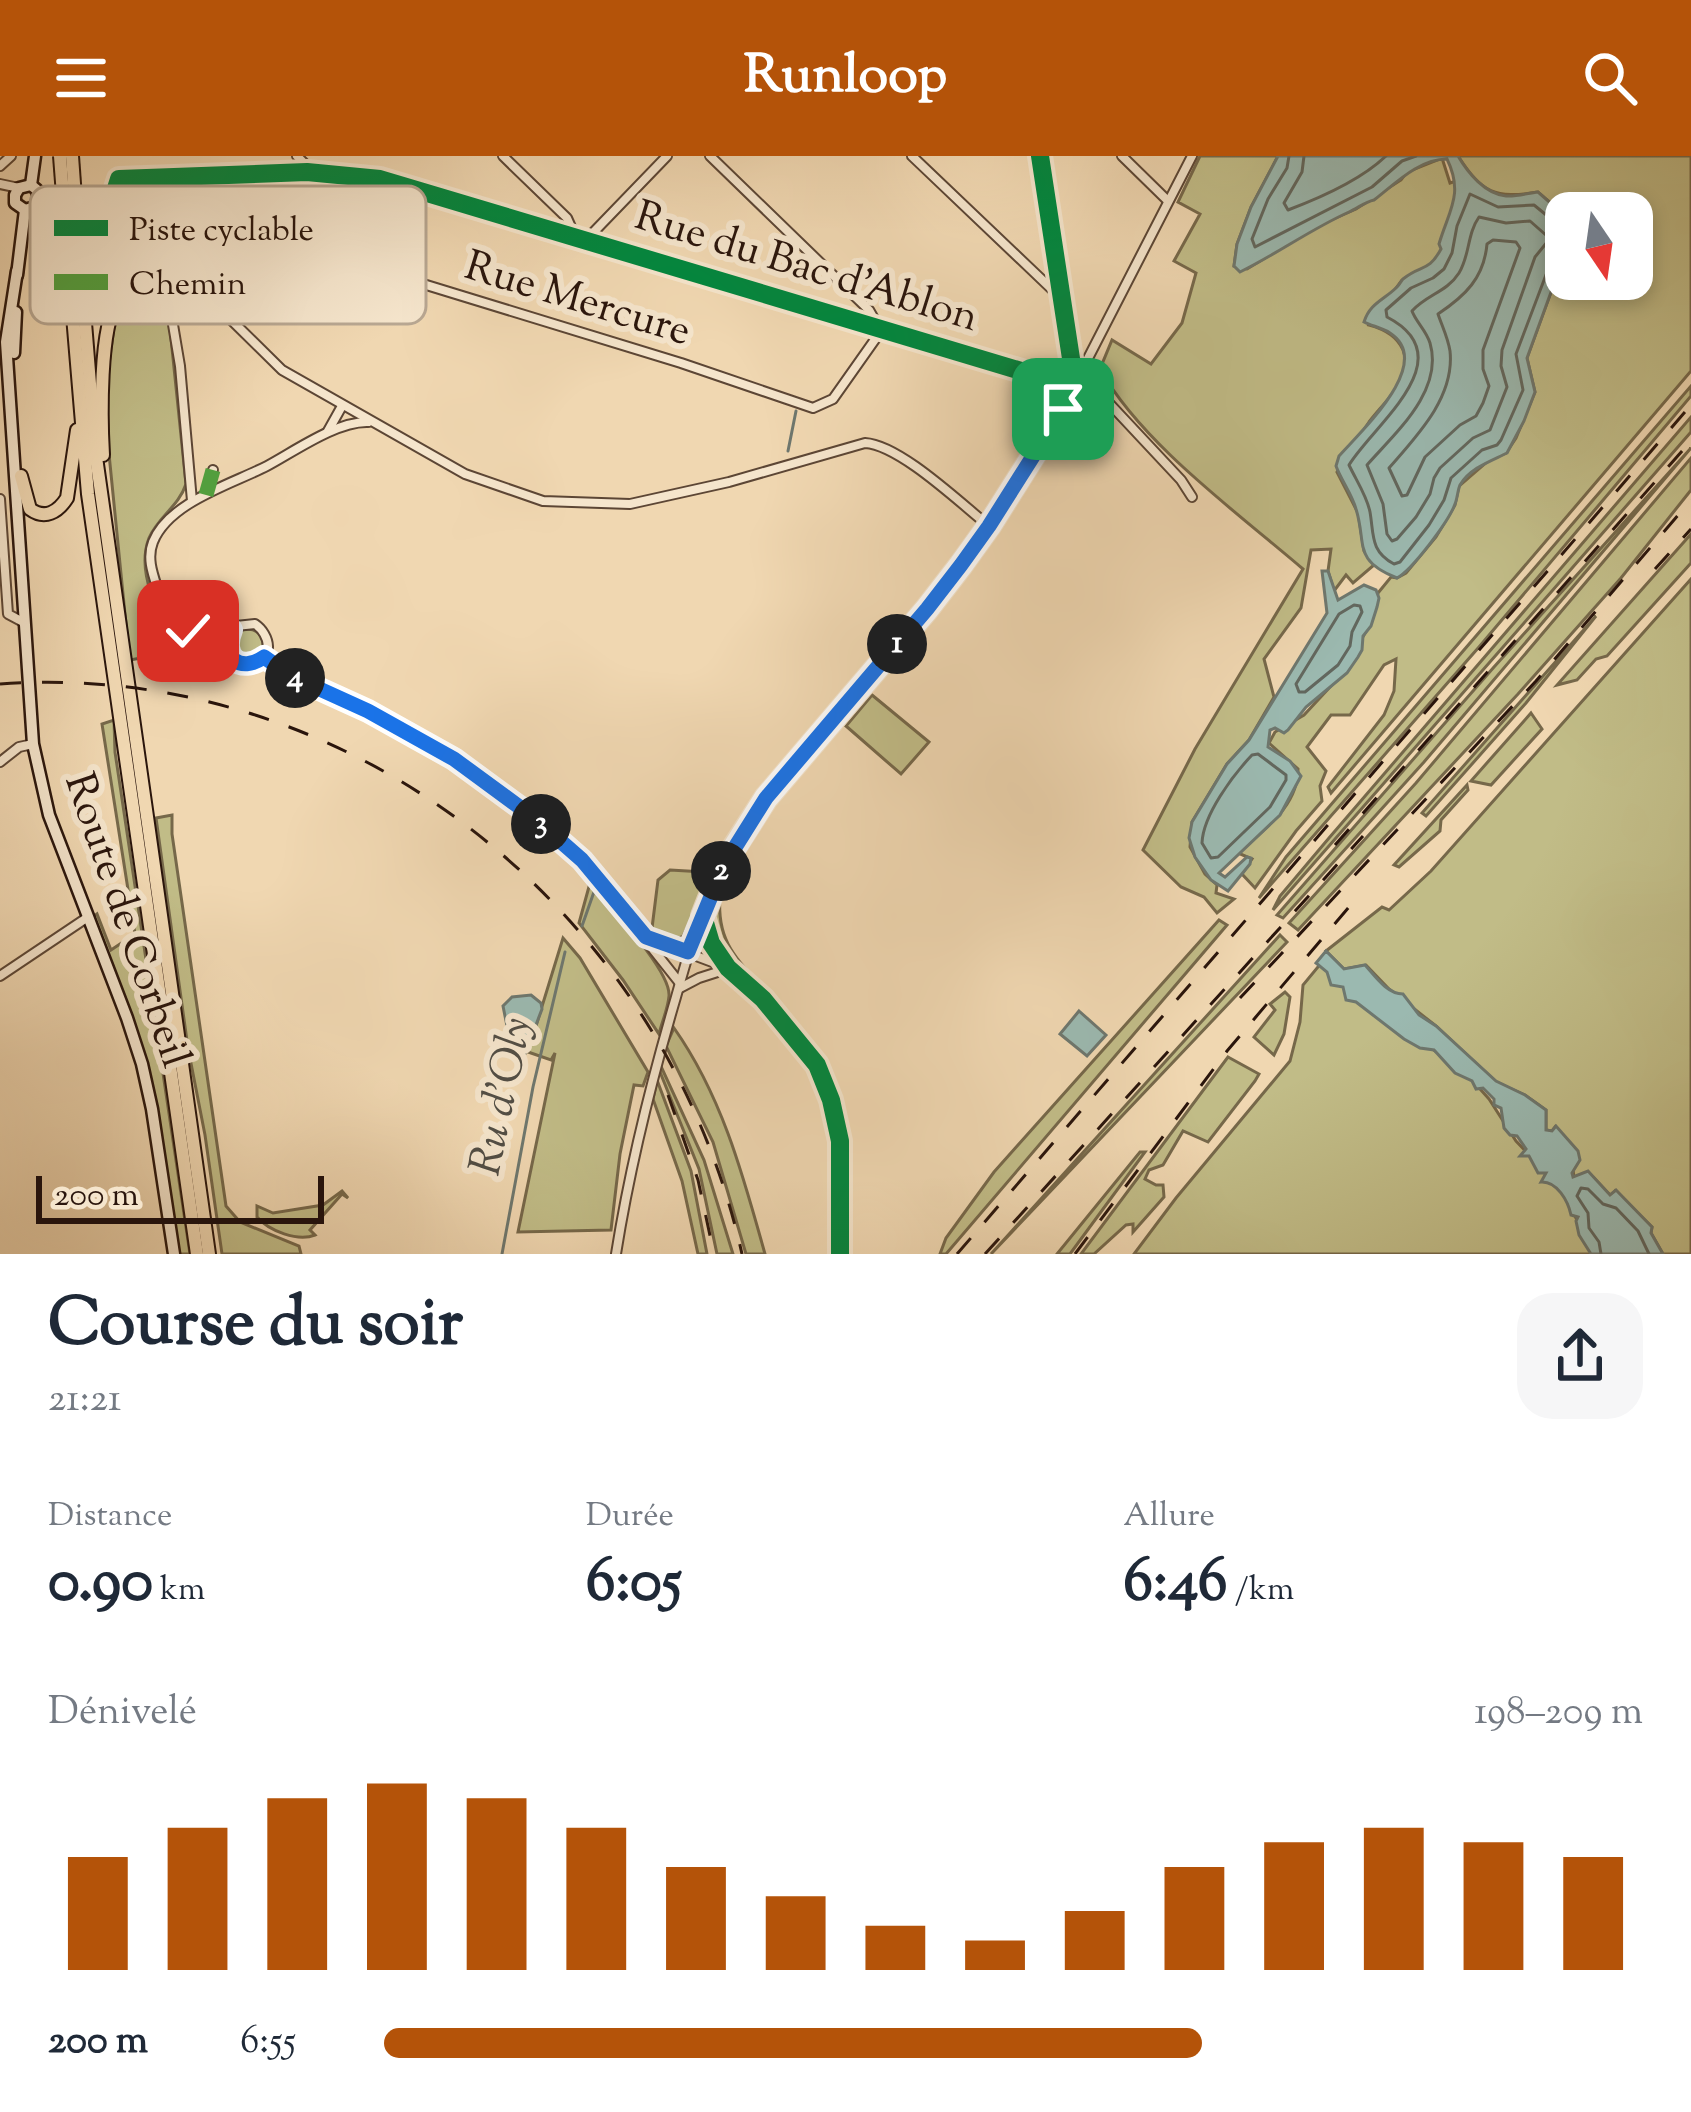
<!DOCTYPE html>
<html lang="fr">
<head>
<meta charset="utf-8">
<style>
  :root { --surface:#fff; --page:#f6f6f7; --text:#1f2937; --muted:#747a83; --accent:#b45309 }
  body { margin:0; font-family:"Sorts Mill Goudy",serif; background:var(--page); color:var(--text); height:100vh; display:flex; flex-direction:column; font-size:45px; white-space:nowrap }
  * { box-sizing:border-box; margin:0 }
  p { font-size:39px; color:var(--muted) }
  .icon { flex:none; width:66px; height:66px; fill:none; stroke:currentColor; stroke-width:2; stroke-linecap:round; stroke-linejoin:round }
  .map { position:relative; height:1098px; overflow:hidden }
  .side { display:flex; flex-direction:column; background:var(--surface); flex:1 }
  .side>* { flex:none }
  .needle { width:78px; rotate:167deg }
  .tools { position:absolute; left:1545px; top:36px; display:grid; gap:24px }
  .tools a { display:grid; place-items:center; width:108px; height:108px; border-radius:24px; background:var(--surface); box-shadow:0 6px 18px #0003; font-size:60px }
  .scale { position:absolute; left:36px; bottom:30px; width:288px; box-sizing:border-box; padding-left:12px; border:6px solid #2a150c; border-top:0; font-size:33px; line-height:42px; white-space:nowrap; color:#2a150c; -webkit-text-stroke:9px #f5e5cc; paint-order:stroke }
  .pin { position:absolute; display:grid; place-items:center; width:102px; height:102px; color:#fff; margin:-51px; border-radius:24px; box-shadow:0 6px 18px #0006 }
  .km { position:absolute; width:60px; height:60px; margin:-30px; border-radius:50%; background:#222; color:#fff; font-size:33px; line-height:60px; text-align:center }
  .round { display:grid; place-items:center; flex:none; width:126px; height:126px; border-radius:36px; background:var(--page) }
  .overview { display:flex; align-items:center; justify-content:space-between; height:204px; padding:0 48px }
  h1 { font-size:66px; font-weight:800; line-height:90px }
  .stats { display:grid; grid-template-columns:repeat(3,1fr); gap:18px; height:204px; padding:12px 48px }
  .stats div { display:grid; align-content:center }
  .stats b { font-size:60px; font-weight:800 }
  .stats small { font-size:33px; font-weight:400 }
  .stats p { font-size:33px }
  .chart { height:336px; padding:24px 48px }
  .chart p { display:flex; justify-content:space-between }
  .chart svg { width:100%; height:216px; margin-top:12px; stroke:var(--accent); stroke-width:6 }
  ul { padding:0 48px; list-style:none; font-size:39px }
  li { display:grid; grid-template-columns:192px 144px 1fr; align-items:center; height:90px }
  li i { height:30px; border-radius:15px; background:var(--accent) }
  header { display:flex; justify-content:space-between; align-items:center; height:156px; padding:0 48px; background:var(--accent); color:#fff; font-size:54px; font-weight:800 }
  .map>svg:first-child { display:block }
</style>
</head>
<body>
<header><svg class="icon" aria-label="menu" viewBox="0 0 24 24"><path d="M4 6h16M4 12h16M4 18h16"/></svg>Runloop<svg class="icon" aria-label="search" viewBox="0 0 24 24"><circle cx="10" cy="10" r="6"/><path d="M15 15l6 6"/></svg></header>
<div class="map">
<svg width="1691" height="1098" viewBox="0 0 1691 1098">
  <rect width="100%" height="100%" fill="#f0d7b1"/>
  <filter id="stains"><feTurbulence type="fractalNoise" baseFrequency=".00167" numOctaves="4"/><feColorMatrix values="0 0 0 0 .2 0 0 0 0 .09 0 0 0 0 .02 0 0 0 .5 -.17"/></filter>
  <radialGradient id="worn" r=".72"><stop offset=".6" stop-color="#630" stop-opacity="0"/><stop offset="1" stop-color="#630" stop-opacity=".3"/></radialGradient>
  <g fill="#c1bc87" stroke="#76684a" stroke-width="3">
    <path d="M 1200,0 L 1278,0 L 1251,51 L 1237,88 L 1234,110 L 1247,113 L 1317,70 L 1356,53 L 1401,24 L 1407,16 L 1442,2 L 1450,27 L 1459,24 L 1440,102 L 1427,114 L 1402,124 L 1369,169 C 1403,178 1417,204 1394,235 C 1387,246 1377,255 1369,266 C 1358,282 1348,299 1337,316 L 1358,357 L 1364,395 L 1374,409 L 1353,427 L 1346,419 L 1334,435 L 1328,415 L 1331,393 L 1311,394 L 1301,452 L 1264,503 L 1274,541 L 1249,584 L 1227,608 L 1192,666 L 1190,691 L 1205,718 L 1217,729 L 1216,737 L 1234,743 L 1217,757 L 1204,741 L 1181,731 L 1143,694 L 1195,593 L 1303,413 C 1238,357 1142,288 1100,213 L 1112,184 L 1151,208 L 1182,167 L 1196,117 L 1174,105 L 1200,58 L 1178,46 Z"/>
    <path d="M 1458,0 L 1691,0 L 1691,215 L 1331,637 L 1328,631 L 1384,559 L 1394,535 L 1396,503 L 1384,509 L 1350,559 L 1331,559 L 1307,591 L 1326,615 L 1320,630 L 1322,645 L 1296,675 L 1255,732 L 1242,718 L 1252,703 L 1238,697 C 1264,673 1298,651 1298,613 L 1269,587 L 1275,576 L 1304,559 L 1341,519 L 1372,465 L 1378,437 L 1391,421 L 1397,422 L 1406,417 L 1436,381 L 1455,349 L 1459,330 L 1489,304 L 1506,297 L 1516,282 L 1535,236 L 1527,202 L 1566,95 L 1566,123 L 1632,123 L 1632,57 L 1566,57 L 1566,67 L 1562,57 L 1538,36 C 1495,43 1482,37 1458,0 Z"/>
    <path d="M 140,137 L 161,152 L 169,163 L 186,328 C 179,350 158,361 149,382 C 137,413 155,464 182,483 C 194,492 211,497 225,502 L 227,506 L 174,496 L 130,504 L 129,498 L 107,278 L 108,215 L 116,157 L 127,143 Z"/>
    <path d="M 1691,230 L 1691,240 L 1479,491 L 1259,742 L 1286,701 Z"/>
    <path d="M 1691,261 L 1691,276 L 1273,754 L 1280,740 L 1329,682 Z"/>
    <path d="M 1691,292 L 1424,606 L 1283,762 L 1277,759 L 1494,511 Z"/>
    <path d="M 1691,302 L 1691,334 L 1621,422 L 1518,538 L 1298,774 L 1289,767 L 1416,627 Z"/>
    <path d="M 1691,378 L 1691,407 L 1607,500 L 1596,503 L 1577,524 L 1557,529 Z"/>
    <path d="M 1691,423 L 1691,1098 L 1663,1098 L 1651,1077 L 1652,1071 L 1615,1035 L 1611,1040 L 1594,1022 L 1574,1022 L 1573,1013 L 1555,971 L 1552,975 L 1546,974 L 1546,954 L 1525,939 L 1496,926 L 1436,870 L 1389,833 L 1366,809 L 1344,813 L 1326,795 L 1382,751 L 1389,754 L 1431,715 Z"/>
    <path d="M 1596,460 L 1526,547 L 1426,660 L 1422,657 Z"/>
    <circle cx="248" cy="488" r="15"/>
    <path d="M 872,539 L 929,586 L 901,618 L 846,570 Z"/>
    <path d="M 1531,557 L 1542,573 L 1491,629 L 1471,625 Z"/>
    <path d="M 114,564 L 115,596 L 190,1098 L 179,1098 L 150,920 L 93,761 L 97,758 L 111,794 L 135,778 L 102,568 Z"/>
    <path d="M 1467,629 L 1468,634 L 1441,664 L 1440,675 L 1399,711 L 1394,709 Z"/>
    <path d="M 172,659 L 172,678 L 226,1050 L 240,1066 L 299,1090 L 301,1098 L 222,1098 L 205,979 L 188,892 L 156,662 Z"/>
    <path d="M 670,714 L 704,716 L 712,721 L 683,780 L 677,783 L 658,781 L 652,772 L 658,724 Z"/>
    <path d="M 590,727 C 608,749 671,814 669,840 C 668,852 662,866 659,878 L 623,824 L 579,767 Z"/>
    <path d="M 714,740 L 720,741 C 717,781 732,798 758,827 L 754,829 C 729,803 700,780 714,740 Z"/>
    <path d="M 1219,764 L 1227,769 L 946,1098 L 940,1098 L 946,1082 L 994,1016 Z"/>
    <path d="M 1280,779 L 1287,786 L 991,1098 Z"/>
    <path d="M 563,782 L 580,802 L 648,916 L 643,930 L 634,929 L 620,998 L 611,1074 L 518,1076 L 555,897 L 551,904 L 528,896 Z"/>
    <path d="M 1322,806 L 1425,888 L 1463,914 L 1489,943 L 1516,985 L 1559,1030 L 1595,1098 L 1134,1098 L 1176,1042 L 1290,905 L 1300,866 L 1303,829 Z"/>
    <path d="M 1285,836 L 1290,841 L 1284,878 L 1274,899 L 1254,881 L 1275,854 L 1270,848 Z"/>
    <path d="M 674,872 C 722,940 743,1019 765,1098 L 746,1098 L 713,986 L 666,890 Z"/>
    <path d="M 1228,901 L 1259,918 L 1255,925 L 1208,986 L 1183,975 L 1163,1009 L 1149,1014 L 1145,1023 L 1156,1029 L 1163,1029 L 1164,1041 L 1133,1076 L 1133,1068 L 1126,1069 L 1094,1098 L 1081,1098 Z"/>
    <path d="M 660,908 L 704,1004 L 733,1098 L 717,1098 L 699,1013 L 660,916 Z"/>
    <path d="M 657,924 L 691,1015 L 707,1098 L 698,1098 L 682,1025 L 653,943 Z"/>
    <path d="M 1140,996 L 1145,996 L 1070,1098 L 1057,1098 Z"/>
    <path d="M 342,1035 L 348,1042 L 342,1038 L 310,1074 L 315,1079 C 298,1086 269,1075 257,1061 L 257,1050 L 273,1057 L 323,1049 Z"/>
  </g>
  <g fill="#9bb9b0" stroke="#6e776e" stroke-width="3">
    <path d="M 1278,0 L 1458,0 C 1468,17 1485,38 1506,40 C 1516,41 1528,37 1538,36 L 1562,57 L 1566,64 L 1566,95 L 1527,202 L 1535,236 L 1524,265 L 1507,297 C 1491,305 1470,312 1460,329 C 1458,333 1457,344 1455,348 C 1449,365 1412,414 1397,422 C 1352,404 1367,388 1356,353 C 1352,338 1341,324 1336,310 L 1339,300 C 1360,276 1436,207 1390,177 C 1383,172 1372,170 1364,166 C 1370,147 1384,144 1397,131 C 1400,128 1401,125 1403,123 C 1421,108 1428,117 1441,93 L 1439,88 C 1449,54 1464,38 1447,3 C 1419,3 1396,27 1374,44 C 1365,46 1358,52 1349,56 C 1311,73 1277,98 1240,116 L 1234,110 L 1237,88 L 1251,51 Z"/>
    <path d="M 1322,415 L 1328,415 L 1338,444 L 1364,429 L 1376,434 L 1379,442 L 1377,451 L 1371,470 L 1363,480 L 1362,494 L 1358,501 L 1347,517 L 1306,551 L 1288,574 L 1284,577 L 1275,572 L 1270,574 L 1268,591 L 1290,605 L 1301,620 L 1280,659 L 1219,717 L 1225,721 L 1247,701 L 1251,702 L 1250,708 L 1228,735 L 1211,724 L 1195,701 L 1189,682 L 1192,666 L 1227,608 L 1249,584 L 1327,457 Z"/>
    <path d="M 1326,795 L 1344,813 L 1365,809 C 1375,820 1387,838 1403,838 L 1419,859 L 1436,870 L 1496,925 L 1525,939 L 1546,954 L 1546,974 L 1552,975 L 1556,970 L 1578,995 L 1580,1004 L 1572,1017 L 1573,1021 L 1588,1015 L 1610,1039 L 1616,1034 L 1652,1071 L 1651,1077 L 1663,1098 L 1591,1098 L 1579,1079 L 1576,1065 L 1578,1061 L 1571,1059 C 1568,1045 1557,1025 1541,1026 L 1546,1017 L 1538,1017 L 1529,1000 L 1520,1000 L 1526,993 L 1517,980 L 1510,979 L 1504,972 L 1501,952 L 1494,949 L 1494,943 L 1483,932 L 1476,933 L 1472,925 L 1455,917 L 1434,894 L 1420,892 L 1404,883 L 1356,846 L 1346,844 L 1343,831 L 1331,829 L 1327,816 L 1316,807 Z"/>
    <path d="M 531,839 L 541,847 L 542,853 L 525,898 L 513,900 L 503,850 L 512,841 Z"/>
    <path d="M 1079,855 L 1106,879 L 1087,900 L 1060,878 Z"/>
  </g>
  <g fill="none" stroke-linecap="round" stroke-linejoin="round">
    <g stroke="#62675e" stroke-width="3">
      <path d="M 1289,0 L 1287,12 L 1268,43 L 1252,83 L 1255,91 L 1372,31 L 1402,5 L 1416,0"/>
      <path d="M 1304,0 L 1302,16 L 1284,47 L 1288,54 C 1320,42 1361,24 1386,0"/>
      <path d="M 1479,61 L 1506,67 L 1530,65 L 1547,80 L 1548,85 L 1535,101 L 1502,194 L 1501,210 L 1507,231 L 1490,274 L 1473,282 L 1440,312 L 1434,322 L 1430,338 L 1416,361 L 1397,383 L 1392,385 L 1387,378 L 1383,348 L 1367,309 C 1395,277 1444,235 1430,187 C 1426,174 1416,166 1412,155 C 1426,139 1447,136 1459,117 C 1470,99 1467,78 1479,61 Z"/>
      <path d="M 1566,70 L 1556,67 L 1534,49 L 1498,51 L 1470,38 L 1457,70 L 1452,97 L 1444,113 L 1433,122 L 1411,132 L 1386,154 L 1387,161 C 1466,202 1373,269 1349,309 C 1356,324 1367,340 1370,356 C 1374,379 1370,395 1394,408 L 1400,406 L 1429,369 L 1444,344 L 1451,322 L 1482,294 L 1497,289 L 1501,284 L 1523,234 L 1516,198 L 1552,103 L 1566,99"/>
      <path d="M 1493,84 L 1516,86 L 1520,92 L 1483,194 L 1483,213 L 1489,230 L 1483,247 L 1476,260 L 1460,269 L 1425,301 L 1407,339 L 1402,340 L 1389,312 C 1417,280 1455,241 1450,195 C 1448,182 1442,170 1438,158 C 1465,140 1484,122 1487,88 Z"/>
      <path d="M 1354,449 L 1360,450 L 1362,456 L 1352,476 L 1350,490 L 1338,509 L 1305,536 L 1299,536 L 1296,528 L 1339,458 Z"/>
      <path d="M 1258,598 L 1286,619 L 1286,624 L 1270,651 L 1218,701 L 1211,702 L 1202,687 C 1203,659 1233,619 1252,599 Z"/>
      <path d="M 1601,1098 L 1599,1086 L 1589,1072 L 1588,1057 L 1577,1040 L 1581,1032 L 1588,1033 L 1603,1048 L 1616,1052 L 1638,1075 L 1649,1098"/>
    </g>
    <g stroke="#6e776e" stroke-width="3">
      <path d="M 788,295 L 796,255"/>
      <path d="M 582,770 L 595,733"/>
      <path d="M 502,1098 L 533,931 L 565,796"/>
    </g>
    <path stroke="#c8b090" stroke-width="8" stroke-dasharray="8 4" stroke-linecap="butt" d="M 39,40 L 91,36"/>
    <defs>
      <g id="street">
        <path d="M 297,0 L 306,9 L 307,16"/>
        <path d="M 503,0 L 567,62 L 575,80"/>
        <path d="M 912,0 L 1060,141"/>
        <path d="M 1040,0 L 1072,209 L 1076,215"/>
        <path d="M 1122,0 L 1168,45"/>
        <path d="M 0,10 L 11,0"/>
        <path d="M 307,16 C 296,38 282,70 299,90 L 681,207 L 813,252 L 833,243 L 881,175 L 869,154 L 710,0"/>
        <path d="M 0,28 L 19,32"/>
        <path d="M 91,36 C 133,47 145,72 171,104"/>
        <path d="M 113,42 L 119,23 L 307,16 L 380,23 L 1068,229"/>
        <path d="M 134,59 L 154,112 C 141,138 163,155 186,136 L 189,124 L 181,110 L 166,105 L 154,112"/>
        <path d="M 585,85 L 667,0"/>
        <path d="M 189,129 L 218,151 L 282,214 L 465,318 L 543,345 L 630,348 L 729,326 L 865,287 C 900,289 960,347 989,370"/>
        <path d="M 169,145 L 180,210 L 192,345"/>
        <path d="M 1082,214 L 1192,0"/>
        <path d="M 1093,230 L 1181,324 L 1192,341"/>
        <path d="M 1073,237 L 1085,239 L 1093,230 L 1090,219 L 1083,214"/>
        <path d="M 328,275 L 342,250"/>
        <path d="M 207,337 L 213,314"/>
        <path d="M 0,343 L 8,458 L 23,466"/>
        <path d="M 183,473 L 210,480 L 231,474"/>
        <path d="M 230,499 L 227,486 L 236,470 L 255,468 C 270,478 276,504 251,508 C 240,510 235,502 227,498 C 202,485 193,489 172,465 C 164,455 161,443 157,431 C 152,416 147,401 153,386 C 169,346 232,328 267,310 C 295,295 337,265 368,266"/>
        <path d="M 264,501 L 291,520 L 368,555 L 454,603 L 533,661 L 582,704 L 679,826"/>
        <path d="M 0,606 L 19,591 L 33,588"/>
        <path d="M 703,762 C 718,812 737,814 768,849 C 785,867 803,886 815,907 C 850,963 840,1036 840,1098"/>
        <path d="M 648,782 L 728,812"/>
        <path d="M 0,820 L 88,761"/>
        <path d="M 680,832 L 699,822 L 727,813"/>
        <path d="M 616,1098 C 630,1010 651,926 676,841 C 688,798 704,742 726,704 C 780,613 858,537 925,455 C 981,387 1024,310 1073,237"/>
      </g>
      <g id="secondary">
        <path d="M 31,29 L 35,0"/>
        <path d="M 25,54 L 15,47 L 15,39 L 19,32 L 31,29"/>
        <path d="M 25,54 L 35,51 L 39,44 L 37,34 L 31,29"/>
        <path d="M 17,115 L 6,186 L 33,588 L 49,659 L 127,862 L 142,908 L 152,953 L 174,1098"/>
        <path d="M 17,119 L 25,54"/>
        <path d="M 14,197 L 16,156"/>
      </g>
      <g id="primary">
        <path d="M 65,65 L 88,338 L 197,1098"/>
        <path d="M 77,69 L 96,301 L 209,1098"/>
        <path d="M 103,299 C 101,265 99,170 118,144 C 123,136 125,136 133,132 L 152,135"/>
        <path d="M 21,320 L 30,353 C 45,364 58,356 67,342 L 77,274"/>
      </g>
    </defs>
    <use href="#street" stroke="#5c4635" stroke-width="12"/>
    <use href="#secondary" stroke="#2a150c" stroke-width="15"/>
    <use href="#primary" stroke="#2a150c" stroke-width="16"/>
    <use href="#street" stroke="#f5e5cc" stroke-width="8"/>
    <use href="#secondary" stroke="#f5e5cc" stroke-width="10"/>
    <use href="#primary" stroke="#f0d7b1" stroke-width="12"/>
    <g stroke="#2a150c" stroke-width="3" stroke-dasharray="21 21" stroke-linecap="butt">
      <path d="M 1655,413 L 1691,373"/>
      <path d="M 0,528 C 353,503 666,758 742,1098"/>
      <path d="M 1335,689 L 1691,285"/>
      <path d="M 1240,842 L 1536,525 L 1691,344"/>
      <path d="M 668,939 L 698,1024 L 714,1098"/>
      <path d="M 957,1098 L 1691,249"/>
      <path d="M 985,1098 L 1363,680"/>
      <path d="M 1075,1098 L 1227,895 L 1349,751"/>
    </g>
    <defs>
      <g id="primary-bridge">
        <path d="M 60,0 L 65,65"/>
        <path d="M 72,0 L 77,69"/>
      </g>
    </defs>
    <use href="#primary-bridge" stroke="#2a150c" stroke-width="16" stroke-linecap="butt"/>
    <use href="#primary-bridge" stroke="#f0d7b1" stroke-width="12"/>
    <path stroke="#51a03e" stroke-width="15" stroke-dasharray="30 15" stroke-linecap="butt" d="M 206,339 L 213,314"/>
    <defs>
      <g id="cycleway">
        <path d="M 1040,0 L 1072,209 L 1076,215"/>
        <path d="M 113,42 L 119,23 L 307,16 L 380,23 L 1068,229"/>
        <path d="M 840,1098 L 840,985 L 831,944 L 817,909 L 763,843 L 728,812 L 711,787 L 703,760 L 723,709 L 766,642 L 927,453 L 961,409 L 989,370 L 1073,237"/>
      </g>
    </defs>
    <use href="#cycleway" stroke="#f5e5cc" stroke-width="26"/>
    <use href="#cycleway" stroke="#00873e" stroke-width="18"/>
  </g>
  <g fill="none" stroke-linecap="round" stroke-linejoin="round">
    <defs>
      <path id="route" d="M 188,475 L 210,480 L 231,474 C 220,501 240,518 264,501 L 291,520 L 368,555 L 454,603 L 533,661 L 582,704 L 646,781 L 688,796 L 724,709 L 766,642 L 927,453 L 961,409 L 989,370 L 1063,253"/>
    </defs>
    <use href="#route" stroke="#fff" stroke-width="24"/>
    <use href="#route" stroke="#1a73e8" stroke-width="15"/>
  </g>
  <g text-anchor="middle" dominant-baseline="central" stroke-width="12" stroke-linejoin="round" paint-order="stroke">
    <g font-size="42" fill="#2a150c" stroke="#f5e5cc">
      <text transform="translate(806 113) rotate(17)">Rue du Bac d'Ablon</text>
      <text transform="translate(577 145) rotate(17)">Rue Mercure</text>
      <text transform="translate(125 765) rotate(71)">Route de Corbeil</text>
    </g>
    <g font-size="45" font-style="italic" fill="#524e45" stroke="#f5e5cc">
      <text transform="translate(504 941) rotate(-78)">Ru d'Oly</text>
    </g>
  </g>
  <rect x="30" y="30" width="396" height="138" rx="18" fill="#f5e5cc" stroke="#b8a792" stroke-width="3"/>
  <rect x="54" y="64" width="54" height="16" fill="#00873e"/>
  <rect x="54" y="118" width="54" height="16" fill="#51a03e"/>
  <g font-size="33" fill="#2a150c">
    <text x="129" y="84">Piste cyclable</text>
    <text x="129" y="138">Chemin</text>
  </g>
  <rect width="100%" height="100%" filter="url(#stains)"/>
  <rect width="100%" height="100%" fill="url(#worn)"/>
</svg>
<div class="tools">
<a><svg class="needle" viewBox="-14 -14 28 28"><path d="M0-13l5 13h-10z" fill="#e53935"/><path d="M0 13l5-13h-10z" fill="#747a83"/></svg></a>
</div>
<div class="scale">200 m</div>
<div class="pin" style="left:1063px;top:253px;background:#1e9e55"><svg class="icon" aria-label="arrive" viewBox="0 0 24 24"><path d="M6 21V4h12l-3 4 3 4H6"/></svg></div>
<div class="pin" style="left:188px;top:475px;background:#d93025"><svg class="icon" aria-label="check" viewBox="0 0 24 24"><path d="M5 12l5 5 9-10"/></svg></div>
<b class="km" style="left:897px;top:488px">1</b>
<b class="km" style="left:721px;top:715px">2</b>
<b class="km" style="left:541px;top:668px">3</b>
<b class="km" style="left:295px;top:522px">4</b>
</div>
<section class="side">
<div class="overview"><div><h1>Course du soir</h1><p>21:21</p></div><a class="round"><svg class="icon" aria-label="share" viewBox="0 0 24 24"><path d="M12 15V3M7 8l5-5 5 5M5 13v7h14v-7"/></svg></a></div>
<div class="stats">
<div><p>Distance</p><b>0.90<small> km</small></b></div>
<div><p>Durée</p><b>6:05</b></div>
<div><p>Allure</p><b>6:46<small> /km</small></b></div>
</div>
<div class="chart"><p><span>Dénivelé</span>198–209 m</p>
<svg viewBox="0 0 160 44" preserveAspectRatio="none"><path d="M5 44V21M15 44V15M25 44V9M35 44V6M45 44V9M55 44V15M65 44V23M75 44V29M85 44V35M95 44V38M105 44V32M115 44V23M125 44V18M135 44V15M145 44V18M155 44V21"/></svg>
</div>
<ul>
<li><b>200 m</b>6:55<i style="width:65%"></i></li>
</ul>
</section>
</body>
</html>
